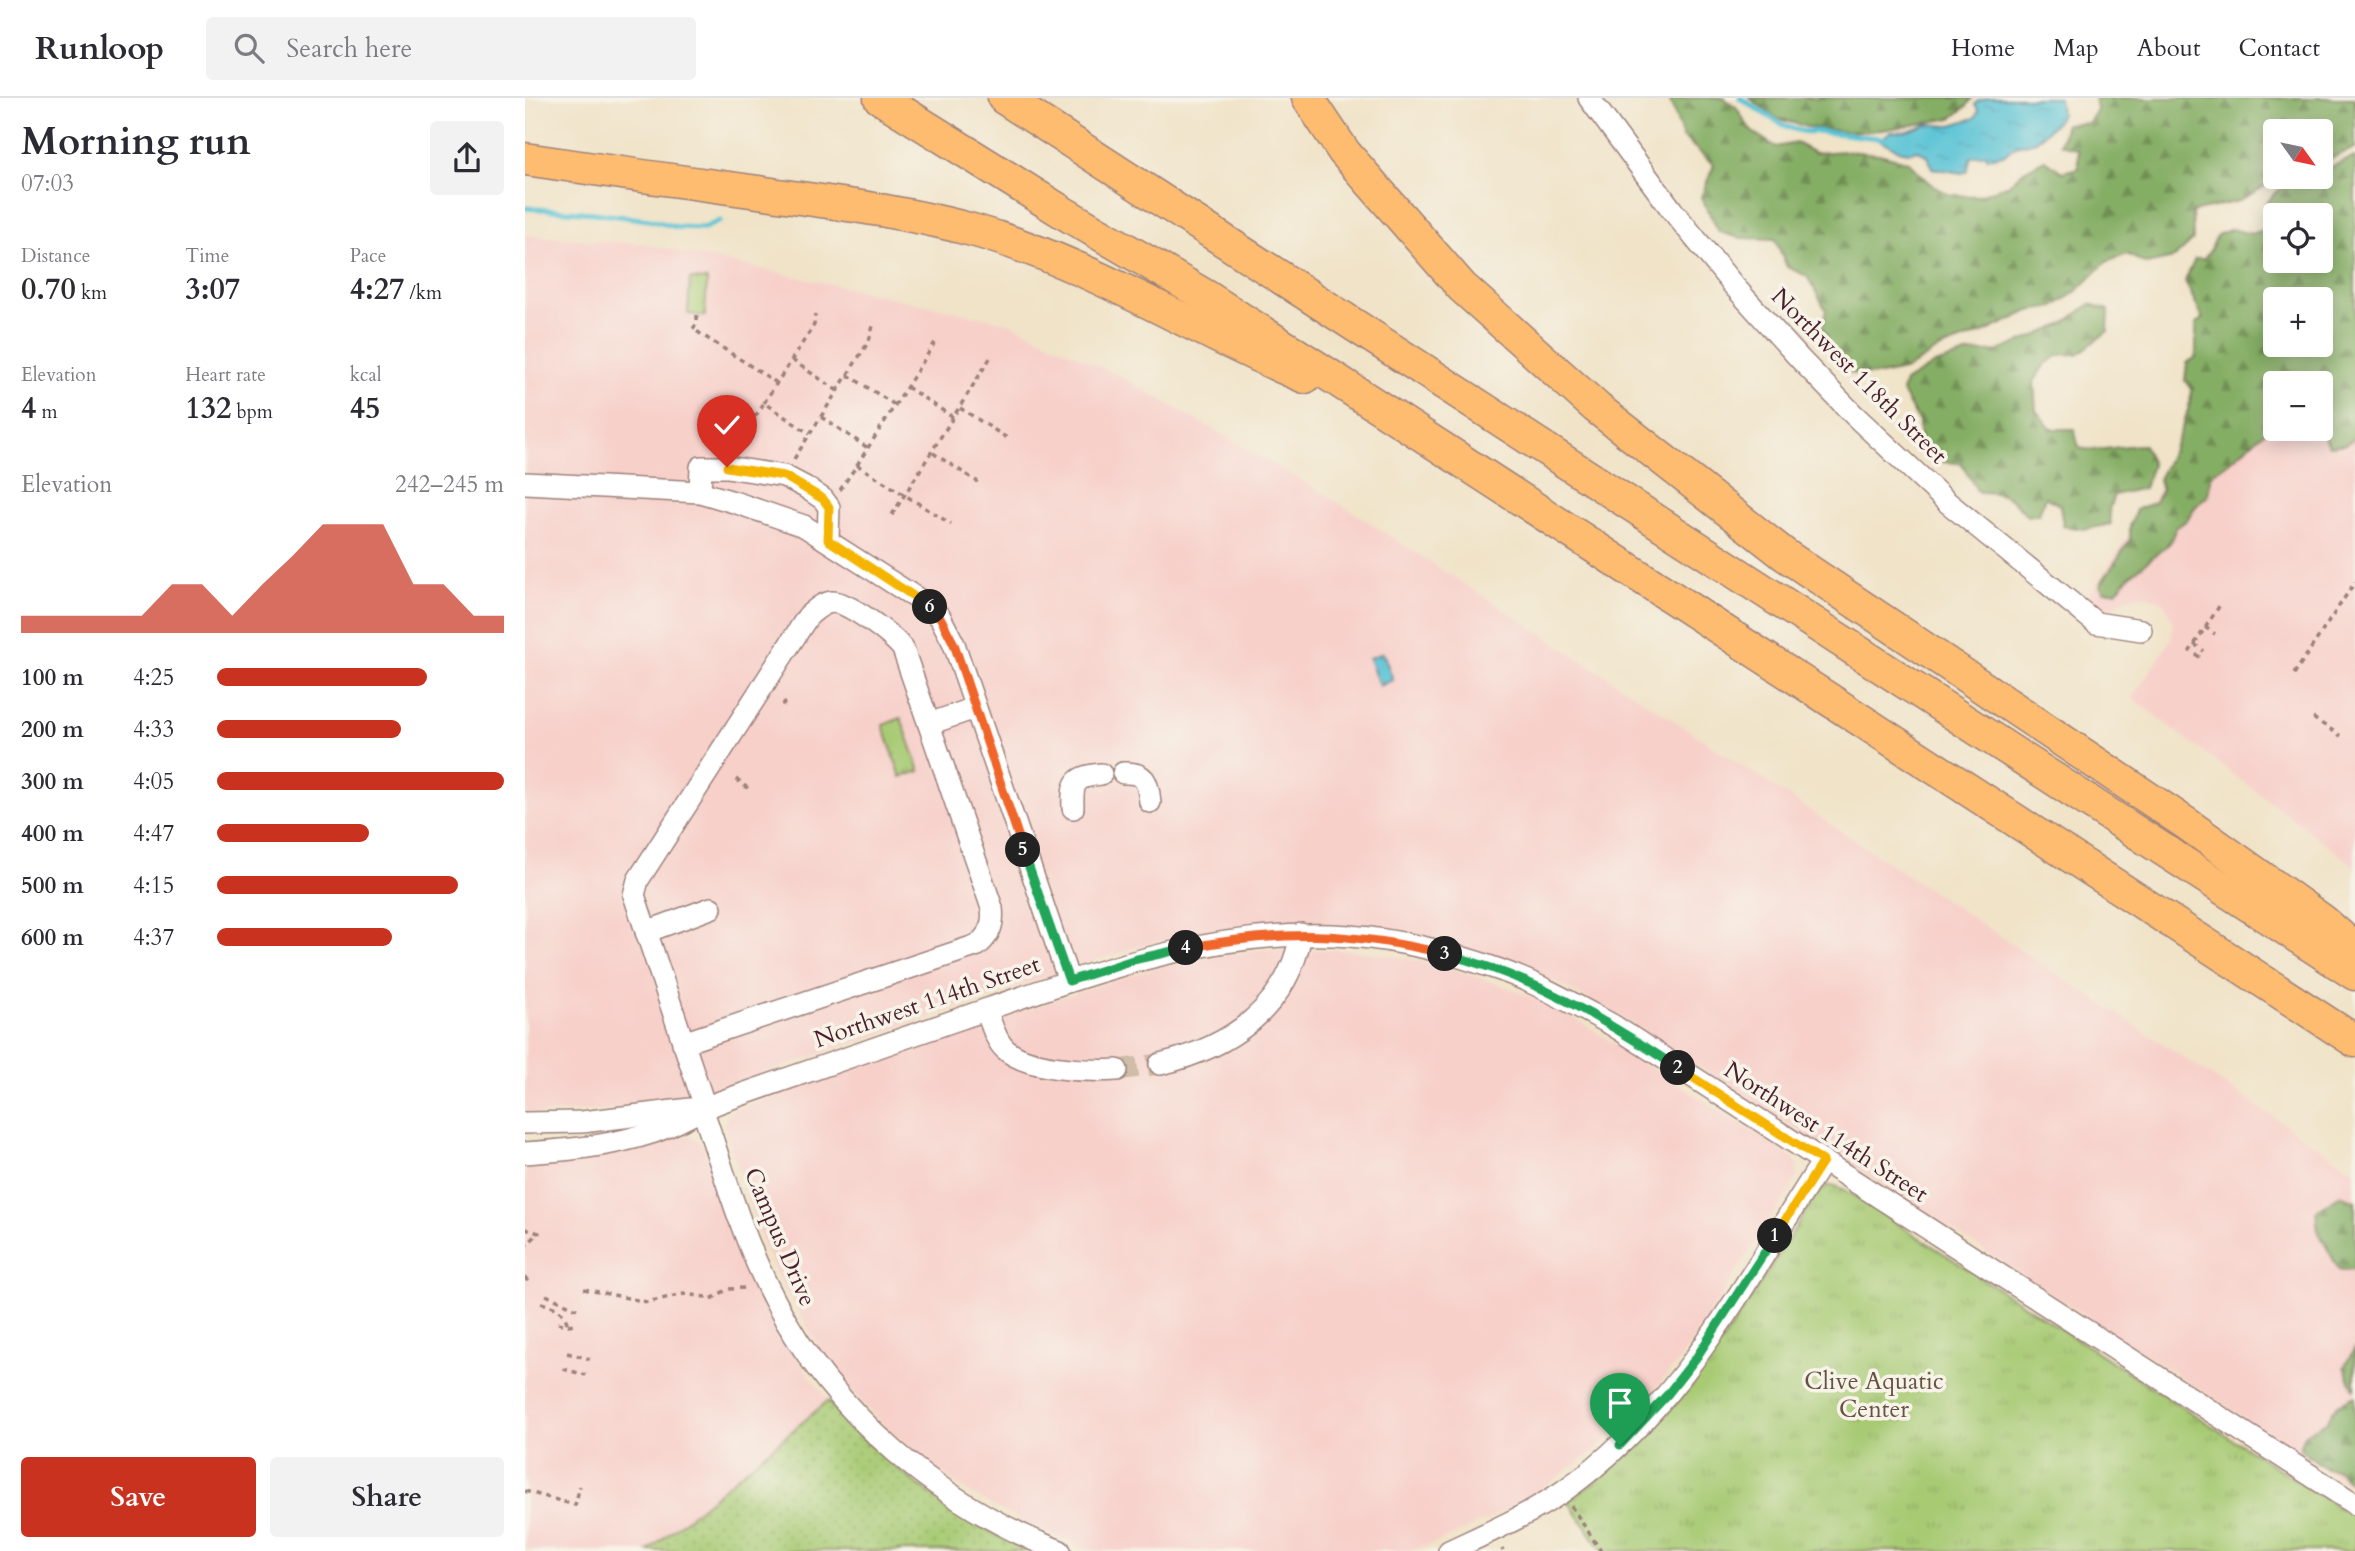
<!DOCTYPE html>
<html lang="en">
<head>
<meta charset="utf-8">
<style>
  :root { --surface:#fff; --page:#f2f2f3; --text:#2b2b33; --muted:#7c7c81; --line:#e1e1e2; --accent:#c8321e }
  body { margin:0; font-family:Cardo,serif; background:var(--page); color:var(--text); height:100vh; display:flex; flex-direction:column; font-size:26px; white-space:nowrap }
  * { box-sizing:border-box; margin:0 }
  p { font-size:23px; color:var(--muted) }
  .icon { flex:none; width:38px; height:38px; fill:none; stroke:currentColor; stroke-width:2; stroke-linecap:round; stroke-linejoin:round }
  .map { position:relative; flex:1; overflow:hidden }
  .panel { display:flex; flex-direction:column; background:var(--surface); width:525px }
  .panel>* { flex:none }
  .needle { width:46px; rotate:123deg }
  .buttons { position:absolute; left:1738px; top:21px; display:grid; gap:14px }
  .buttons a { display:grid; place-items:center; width:70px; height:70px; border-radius:7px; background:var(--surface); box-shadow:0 4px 18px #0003; font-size:35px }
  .pin { position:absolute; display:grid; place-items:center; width:60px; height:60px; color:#fff; margin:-72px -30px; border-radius:50% 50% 50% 0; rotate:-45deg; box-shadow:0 0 7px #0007 }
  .pin .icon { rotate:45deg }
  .km { position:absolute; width:35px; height:35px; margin:-18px; border-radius:50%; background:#222; color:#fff; font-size:19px; line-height:35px; text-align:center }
  .round { display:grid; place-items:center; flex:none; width:74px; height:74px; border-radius:7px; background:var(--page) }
  .head { display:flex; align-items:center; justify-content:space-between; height:119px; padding:0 21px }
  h1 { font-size:38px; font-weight:600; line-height:52px }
  .figures { display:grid; grid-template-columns:repeat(3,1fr); gap:10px; height:119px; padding:7px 21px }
  .figures div { display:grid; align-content:center }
  .figures b { font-size:30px; font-weight:600 }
  .figures small { font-size:19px; font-weight:400 }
  .figures p { font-size:19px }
  .chart { height:196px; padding:14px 21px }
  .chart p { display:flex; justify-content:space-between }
  .chart svg { width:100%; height:126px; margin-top:7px; fill:var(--accent); opacity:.7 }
  .primary-button { display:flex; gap:14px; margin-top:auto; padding:14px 21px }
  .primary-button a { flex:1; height:80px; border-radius:7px; background:var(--accent); color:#fff; font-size:28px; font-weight:600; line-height:80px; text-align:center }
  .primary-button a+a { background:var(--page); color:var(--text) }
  ul { padding:0 21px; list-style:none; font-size:23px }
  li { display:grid; grid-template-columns:112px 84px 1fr; align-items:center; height:52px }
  li i { height:18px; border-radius:9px; background:var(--accent) }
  header { display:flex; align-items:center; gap:42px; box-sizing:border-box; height:98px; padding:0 35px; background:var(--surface); border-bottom:2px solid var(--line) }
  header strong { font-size:33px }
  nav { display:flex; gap:38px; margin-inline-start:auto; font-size:24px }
  .search { width:490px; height:63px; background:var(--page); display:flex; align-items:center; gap:18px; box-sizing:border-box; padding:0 24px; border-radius:7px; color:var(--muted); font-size:26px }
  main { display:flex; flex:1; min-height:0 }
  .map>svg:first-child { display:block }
</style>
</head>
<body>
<header>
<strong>Runloop</strong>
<div class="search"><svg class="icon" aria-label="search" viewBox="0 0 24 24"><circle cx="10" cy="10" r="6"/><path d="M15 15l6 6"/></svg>Search here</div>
<nav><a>Home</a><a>Map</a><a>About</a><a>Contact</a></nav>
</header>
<main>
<section class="panel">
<div class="head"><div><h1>Morning run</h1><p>07:03</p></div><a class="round"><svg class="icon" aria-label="share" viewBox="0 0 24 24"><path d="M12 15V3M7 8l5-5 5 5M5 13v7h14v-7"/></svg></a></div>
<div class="figures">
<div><p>Distance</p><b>0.70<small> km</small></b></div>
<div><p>Time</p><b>3:07</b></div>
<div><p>Pace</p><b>4:27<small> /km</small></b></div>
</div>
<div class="figures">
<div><p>Elevation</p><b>4<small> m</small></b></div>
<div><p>Heart rate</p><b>132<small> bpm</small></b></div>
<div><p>kcal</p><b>45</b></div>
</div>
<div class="chart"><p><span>Elevation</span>242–245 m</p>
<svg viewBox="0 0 160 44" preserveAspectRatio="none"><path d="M0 44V38L10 38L20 38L30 38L40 38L50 27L60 27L70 38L80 27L90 17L100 6L110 6L120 6L130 27L140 27L150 38L160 38V44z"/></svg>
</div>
<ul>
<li><b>100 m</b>4:25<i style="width:73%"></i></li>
<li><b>200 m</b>4:33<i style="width:64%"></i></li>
<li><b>300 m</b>4:05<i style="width:100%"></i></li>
<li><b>400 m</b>4:47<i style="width:53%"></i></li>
<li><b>500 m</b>4:15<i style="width:84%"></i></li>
<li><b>600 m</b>4:37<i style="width:61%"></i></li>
</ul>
<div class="primary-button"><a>Save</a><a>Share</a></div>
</section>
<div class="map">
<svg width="1830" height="1453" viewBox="0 0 1830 1453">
  <defs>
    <pattern id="grass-dots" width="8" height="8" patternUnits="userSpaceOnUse" patternTransform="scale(1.75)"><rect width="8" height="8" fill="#a7ca73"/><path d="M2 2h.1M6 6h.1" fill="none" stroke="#91ad64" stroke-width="1.8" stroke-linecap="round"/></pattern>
    <pattern id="forest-firs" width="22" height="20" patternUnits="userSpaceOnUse" patternTransform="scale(1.75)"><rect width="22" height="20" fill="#85ae65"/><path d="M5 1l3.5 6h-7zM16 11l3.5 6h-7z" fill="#6f8d53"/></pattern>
    <pattern id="park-tufts" width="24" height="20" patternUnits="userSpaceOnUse" patternTransform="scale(1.75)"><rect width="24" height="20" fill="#a7ca73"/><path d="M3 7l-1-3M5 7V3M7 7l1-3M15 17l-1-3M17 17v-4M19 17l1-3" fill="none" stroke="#91ad64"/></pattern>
    <pattern id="water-ripples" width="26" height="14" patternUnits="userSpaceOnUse" patternTransform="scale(1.75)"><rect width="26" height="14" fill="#59c3d5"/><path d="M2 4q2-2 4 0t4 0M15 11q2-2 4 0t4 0" fill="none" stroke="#4fa7b7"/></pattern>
  </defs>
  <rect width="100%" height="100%" fill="#f7f3e8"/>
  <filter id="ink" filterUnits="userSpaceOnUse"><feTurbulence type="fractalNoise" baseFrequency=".0143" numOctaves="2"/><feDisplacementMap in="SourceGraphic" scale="14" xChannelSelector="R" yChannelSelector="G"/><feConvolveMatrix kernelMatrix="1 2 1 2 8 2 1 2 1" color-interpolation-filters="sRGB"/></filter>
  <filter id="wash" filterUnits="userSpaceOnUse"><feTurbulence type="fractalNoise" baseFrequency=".00686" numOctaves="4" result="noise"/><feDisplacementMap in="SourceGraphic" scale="28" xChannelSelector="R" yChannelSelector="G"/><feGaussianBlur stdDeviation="1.57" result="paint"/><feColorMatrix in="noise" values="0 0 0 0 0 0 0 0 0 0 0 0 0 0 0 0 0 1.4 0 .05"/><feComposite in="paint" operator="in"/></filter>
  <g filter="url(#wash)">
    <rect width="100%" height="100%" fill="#f0e3c8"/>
    <g fill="#f7d0ca" fill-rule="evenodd">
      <path d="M 0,137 L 120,146 L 484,225 L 593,277 L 800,396 L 1089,583 L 1830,1073 L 1830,1391 L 1089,914 L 1006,872 L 919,843 L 876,834 L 803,826 L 746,826 L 684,833 L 623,846 L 569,863 L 174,997 L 111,1010 L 0,1017 Z"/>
      <path d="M 1830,156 L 1830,768 L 1607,600 L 1647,540 L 1648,522 L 1639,505 L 1632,501 L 1615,497 L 1603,500 L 1583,511 L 1575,510 L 1560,503 L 1750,217 L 1750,247 L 1796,247 L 1796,163 ZM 1750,285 L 1796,285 L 1796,331 L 1750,331 Z"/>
      <path d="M 730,852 L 824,852 L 873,859 L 926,870 L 993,893 L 1047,919 L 1266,1058 L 1272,1065 L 1273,1074 L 1270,1083 L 1155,1261 L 1115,1310 L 1070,1352 L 1014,1393 L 964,1421 L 913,1444 L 884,1453 L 571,1453 L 562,1451 L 501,1426 L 445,1395 L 401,1364 L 358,1327 L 336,1303 L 300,1260 L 250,1173 L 238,1145 L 198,1027 L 202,1018 L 211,1011 L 585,883 L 636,868 Z"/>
      <path d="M 153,1038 L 166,1038 L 173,1042 L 179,1050 L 215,1155 L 238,1207 L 263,1248 L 303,1303 L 123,1453 L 7,1453 L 0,1448 L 0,1066 L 70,1060 Z"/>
    </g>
    <path fill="url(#grass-dots)" stroke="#78744f" stroke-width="2" d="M 303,1303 C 359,1367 427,1417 503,1453 L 123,1453 Z"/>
    <g fill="url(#forest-firs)" stroke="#686648" stroke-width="2" fill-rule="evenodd">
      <path d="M 1144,0 L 1199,0 L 1211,9 L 1226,33 L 1251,49 L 1271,45 L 1290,55 L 1321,53 L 1354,56 L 1384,64 L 1403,84 L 1425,97 L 1452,98 L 1483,87 L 1500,72 L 1520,62 L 1537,74 L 1554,70 L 1553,51 L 1535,46 L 1541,26 L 1563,25 L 1572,12 L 1570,0 L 1830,0 L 1830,50 L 1796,64 L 1796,33 L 1750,33 L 1750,79 L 1756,79 L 1714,103 L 1667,114 L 1668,142 L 1649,160 L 1621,166 L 1602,156 L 1581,164 L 1554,191 L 1529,209 L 1504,213 L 1460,234 L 1416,250 L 1382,271 L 1356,277 L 1326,275 L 1305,258 L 1297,231 L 1301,212 L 1282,178 L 1262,169 L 1250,141 L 1215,140 L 1194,134 L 1176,99 L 1189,67 L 1158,39 Z"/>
      <path d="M 1225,0 L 1447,0 L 1442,8 L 1427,20 L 1357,32 L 1323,34 L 1282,29 L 1251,20 Z"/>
      <path d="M 1830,59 L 1830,340 L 1821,346 L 1804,348 L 1795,331 L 1796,285 L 1750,285 L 1750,325 L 1701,367 L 1687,376 L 1683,397 L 1671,408 L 1661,423 L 1651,429 L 1645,445 L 1607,476 L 1591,493 L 1579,493 L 1575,487 L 1605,442 L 1605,428 L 1611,412 L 1630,404 L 1637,392 L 1633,381 C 1648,354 1663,323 1667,292 L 1660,283 L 1662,265 L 1671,259 L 1671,226 L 1678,221 L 1660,183 L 1670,161 L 1679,161 L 1686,151 L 1692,137 L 1707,131 L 1726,136 L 1744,130 L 1745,118 L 1741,106 C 1755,86 1771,79 1796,79 L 1796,73 ZM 1750,117 L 1796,117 L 1796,163 L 1750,163 ZM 1796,201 L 1796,247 L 1750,247 L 1750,201 Z"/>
      <path d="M 1565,206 L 1584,212 L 1583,233 L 1553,256 L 1534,257 L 1519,267 L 1509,284 L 1511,313 L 1526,331 L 1549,331 L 1554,350 C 1575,355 1597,347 1619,347 L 1627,367 L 1619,390 L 1589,397 L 1584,411 L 1586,426 L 1562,431 L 1538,428 L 1535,407 L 1520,399 L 1514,416 L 1502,418 C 1487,398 1477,394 1453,394 L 1436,365 L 1418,364 L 1395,347 L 1394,324 L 1377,294 L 1380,284 L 1410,266 L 1445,255 L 1474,253 L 1537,227 Z"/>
      <path d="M 1816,1097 L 1830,1103 L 1830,1171 L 1814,1172 L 1793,1133 L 1791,1112 Z"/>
      <path d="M 1830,1250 L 1830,1293 L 1819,1269 Z"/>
      <path d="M 1830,1298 L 1830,1387 L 1821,1381 L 1813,1372 L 1801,1370 L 1775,1351 L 1780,1336 L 1801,1324 L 1813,1306 Z"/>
    </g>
    <g fill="url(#park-tufts)" stroke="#78744f" stroke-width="2">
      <path d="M 376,620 L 395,673 L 376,679 L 358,627 Z"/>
      <path d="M 1302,1088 L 1310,1088 L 1320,1092 L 1830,1420 L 1830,1453 L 1078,1453 L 1043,1403 C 1156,1330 1220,1207 1291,1097 Z"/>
    </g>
    <path fill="#a7ca73" stroke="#78744f" stroke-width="2" d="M 165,181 L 182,182 L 180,218 L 163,216 Z"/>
    <g fill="url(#water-ripples)" stroke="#527180" stroke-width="2">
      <path d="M 1463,0 L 1534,0 L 1536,16 L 1530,25 L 1511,43 L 1491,48 L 1478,57 L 1462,60 L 1461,56 L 1446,59 L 1442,73 L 1437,75 L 1407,70 L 1403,58 L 1392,52 C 1379,58 1367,48 1355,42 L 1365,34 L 1383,33 L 1402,26 L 1423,28 L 1450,20 L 1454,13 L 1450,7 L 1453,3 Z"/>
      <path d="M 858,555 L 868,582 L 854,588 L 844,560 Z"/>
    </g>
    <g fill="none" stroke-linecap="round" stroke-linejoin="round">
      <g stroke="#59c3d5" stroke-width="5">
        <path d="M 1215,0 C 1236,12 1266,39 1291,33 L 1362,41"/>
        <path d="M 0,110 L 69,115 L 124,122 L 152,129 L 179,130 L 195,123"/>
      </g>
    </g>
  </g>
  <g filter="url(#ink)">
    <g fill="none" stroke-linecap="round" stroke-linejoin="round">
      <path stroke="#cfbca9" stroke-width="21" stroke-dasharray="21 10" stroke-linecap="butt" d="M 592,972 L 635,966"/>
      <defs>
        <g id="minor">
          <path d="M 1064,0 L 1147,112 L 1209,188 L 1275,261 L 1329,317 L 1422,404 L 1571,525 L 1616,532"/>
          <path d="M 0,385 L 175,394 L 212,405 L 279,428 L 404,508 L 415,519 L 429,546 L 544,883"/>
          <path d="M 175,394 L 176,369 L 202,369 L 259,378 L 280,389 L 298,401 L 304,409 L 303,442"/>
          <path d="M 404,626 L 450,610"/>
          <path d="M 598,675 C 620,674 623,683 625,704"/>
          <path d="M 548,710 C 547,683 550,679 576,676"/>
          <path d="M 121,834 L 186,810"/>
          <path d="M 461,912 C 466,924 470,942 480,951 C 501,971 563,974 592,972"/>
          <path d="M 158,945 L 453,847 C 465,836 469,826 467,810 L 378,551 C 367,537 324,504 307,504 C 297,505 290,512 283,518 L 113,782 L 109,797 L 180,1009"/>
          <path d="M 635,966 C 704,950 763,910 776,836"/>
          <path d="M 177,1010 C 199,1074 218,1143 250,1203 C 309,1317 416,1407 535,1453"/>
          <path d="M 0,1025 L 57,1024 L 165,1011"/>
          <path d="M 0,1055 C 44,1052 87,1048 129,1034 C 153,1026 174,1011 198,1003 C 283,973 369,944 454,914 C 575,872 695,829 825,838 C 875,842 928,855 975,872 C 1015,886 1052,908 1089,928 L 1830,1406"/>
          <path d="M 924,1453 C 962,1435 1002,1418 1037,1394 C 1155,1313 1222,1180 1298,1063"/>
        </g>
        <g id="highway">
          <path d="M 355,0 L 539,115 L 679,197 L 857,311 L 1830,943"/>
          <path d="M 479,0 L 1830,876"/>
          <path d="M 783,0 L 819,54 L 937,189 L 1072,310 L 1260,457 L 1662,726 L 1798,823 L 1830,851"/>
          <path d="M 0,61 C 82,73 165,85 247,96 C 315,106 384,114 451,133 C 567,166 669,233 780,279"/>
        </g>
      </defs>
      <use href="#minor" stroke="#9d817a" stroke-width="24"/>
      <use href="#highway" stroke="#9d817a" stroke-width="35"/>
      <g stroke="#9d817a" stroke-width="3.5" stroke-dasharray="5 5" stroke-linecap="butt">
        <path d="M 172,217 L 172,225 L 168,231 L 252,285"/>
        <path d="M 267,262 L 313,293"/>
        <path d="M 323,277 L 370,307"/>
        <path d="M 382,289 L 429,320"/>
        <path d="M 239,305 L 289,227 L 290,217"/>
        <path d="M 435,310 L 482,340"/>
        <path d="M 296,319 L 343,350"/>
        <path d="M 207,320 L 224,328 L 239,305 L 285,336"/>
        <path d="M 408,355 L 453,384"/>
        <path d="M 269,361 L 344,243 L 348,228"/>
        <path d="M 332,367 L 411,243"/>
        <path d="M 315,392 L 332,367 L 426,426"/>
        <path d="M 367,417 L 467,257"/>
        <path d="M 1680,529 L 1690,536"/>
        <path d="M 1669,546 L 1679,553"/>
        <path d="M 1675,559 L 1665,553 L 1695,507"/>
        <path d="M 1769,576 L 1830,484"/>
        <path d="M 258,608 L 261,599"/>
        <path d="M 1788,620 L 1816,638"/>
        <path d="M 211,681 L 224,691"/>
        <path d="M 0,1131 L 14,1135 L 0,1148"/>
        <path d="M 0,1179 L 3,1184"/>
        <path d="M 59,1191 L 122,1204 L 159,1196 L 188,1200 L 203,1191 L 220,1190"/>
        <path d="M 21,1197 L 52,1211"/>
        <path d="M 16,1205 C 31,1209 38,1212 43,1227"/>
        <path d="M 33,1225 L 43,1227 L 49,1226"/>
        <path d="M 42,1255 L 65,1261"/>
        <path d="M 38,1271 L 61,1277"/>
        <path d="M 0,1393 L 50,1407 L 55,1388"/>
        <path d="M 1046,1408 L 1076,1453"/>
        <path d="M 977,1451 L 978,1453"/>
      </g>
      <use href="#minor" stroke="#fff" stroke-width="21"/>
      <use href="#highway" stroke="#febc70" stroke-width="32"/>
    </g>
  </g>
  <g fill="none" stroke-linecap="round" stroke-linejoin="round" filter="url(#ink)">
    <defs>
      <path id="split-1" d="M 1095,1347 L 1142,1297 L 1171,1260 L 1250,1138"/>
      <path id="split-2" d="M 1153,970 L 1298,1063 L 1250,1138"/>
      <path id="split-3" d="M 920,856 C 1008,878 1078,921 1153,970"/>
      <path id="split-4" d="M 661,850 C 755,832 827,833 920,856"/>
      <path id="split-5" d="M 498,752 L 544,883 L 608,862 L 661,850"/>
      <path id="split-6" d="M 405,509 L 415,519 L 429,546 L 498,752"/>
      <path id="split-7" d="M 202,369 L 259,378 L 298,401 L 304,409 L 303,442 L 405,509"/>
    </defs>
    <use href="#split-1" stroke="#fff" stroke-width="14"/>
    <use href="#split-2" stroke="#fff" stroke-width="14"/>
    <use href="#split-3" stroke="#fff" stroke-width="14"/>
    <use href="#split-4" stroke="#fff" stroke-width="14"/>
    <use href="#split-5" stroke="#fff" stroke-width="14"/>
    <use href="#split-6" stroke="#fff" stroke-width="14"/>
    <use href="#split-7" stroke="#fff" stroke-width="14"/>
    <use href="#split-1" stroke="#22a559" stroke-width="9"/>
    <use href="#split-2" stroke="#f5b400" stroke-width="9"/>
    <use href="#split-3" stroke="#22a559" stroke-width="9"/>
    <use href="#split-4" stroke="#f0652b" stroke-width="9"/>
    <use href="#split-5" stroke="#22a559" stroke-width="9"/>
    <use href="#split-6" stroke="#f0652b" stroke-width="9"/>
    <use href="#split-7" stroke="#f5b400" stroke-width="9"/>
  </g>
  <g text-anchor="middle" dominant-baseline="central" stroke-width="7" stroke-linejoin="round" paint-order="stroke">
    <g font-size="24" fill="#4a1f2b" stroke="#f7f3e8">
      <text transform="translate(1334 278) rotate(45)">Northwest 118th Street</text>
      <text transform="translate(402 904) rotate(-19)">Northwest 114th Street</text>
      <text transform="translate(1301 1034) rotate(33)">Northwest 114th Street</text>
      <text transform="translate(255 1139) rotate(67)">Campus Drive</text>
    </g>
    <g font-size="24" fill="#665241" stroke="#f7f3e8">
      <text x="1349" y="1283">Clive Aquatic<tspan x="1349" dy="28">Center</tspan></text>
    </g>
  </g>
</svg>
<div class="buttons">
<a><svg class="needle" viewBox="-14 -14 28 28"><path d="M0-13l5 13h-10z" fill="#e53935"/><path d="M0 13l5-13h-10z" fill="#7c7c81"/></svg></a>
<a><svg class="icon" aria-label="locate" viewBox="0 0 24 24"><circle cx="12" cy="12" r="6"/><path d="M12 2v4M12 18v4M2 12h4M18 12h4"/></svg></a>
<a>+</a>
<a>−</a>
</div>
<div class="pin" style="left:1095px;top:1347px;background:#1e9e55"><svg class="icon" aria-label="arrive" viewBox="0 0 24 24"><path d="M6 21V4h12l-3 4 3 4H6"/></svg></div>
<div class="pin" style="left:202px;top:369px;background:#d93025"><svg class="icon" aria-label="check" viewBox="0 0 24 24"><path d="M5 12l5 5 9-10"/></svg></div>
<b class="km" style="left:1250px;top:1138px">1</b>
<b class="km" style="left:1153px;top:970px">2</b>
<b class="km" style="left:920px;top:856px">3</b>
<b class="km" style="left:661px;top:850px">4</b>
<b class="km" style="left:498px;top:752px">5</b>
<b class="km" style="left:405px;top:509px">6</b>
</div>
</main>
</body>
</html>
